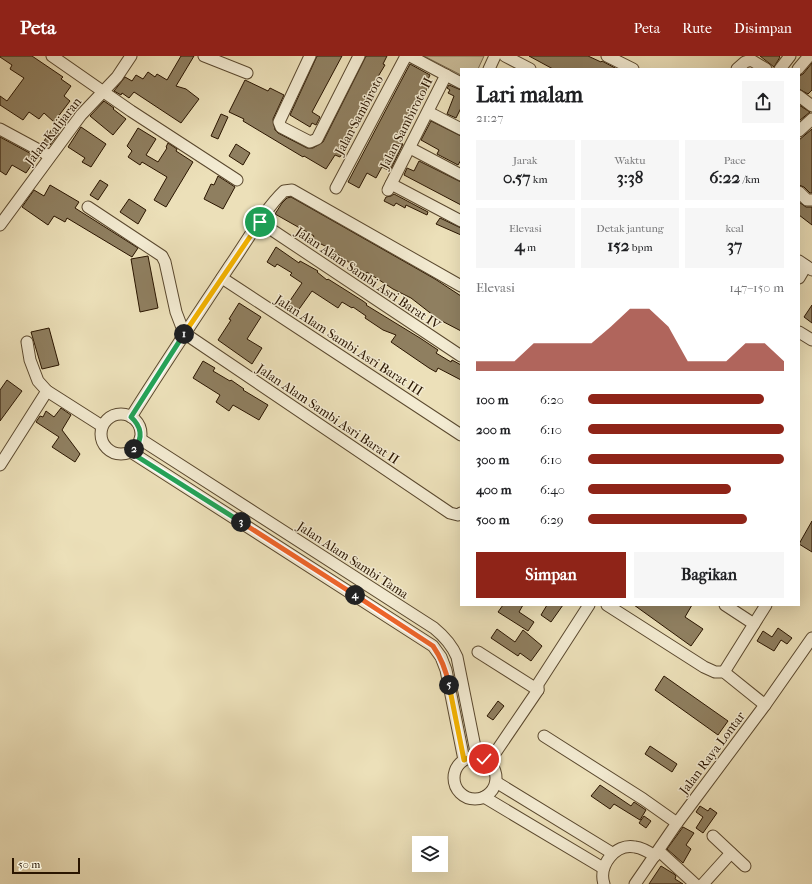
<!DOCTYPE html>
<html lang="id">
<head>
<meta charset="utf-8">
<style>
  :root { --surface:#fff; --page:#f6f6f6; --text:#202124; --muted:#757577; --accent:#8f2418 }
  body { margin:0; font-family:"IM FELL French Canon",serif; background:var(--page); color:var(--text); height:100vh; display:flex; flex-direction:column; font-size:15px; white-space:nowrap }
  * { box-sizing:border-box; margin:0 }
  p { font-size:13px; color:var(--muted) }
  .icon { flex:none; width:22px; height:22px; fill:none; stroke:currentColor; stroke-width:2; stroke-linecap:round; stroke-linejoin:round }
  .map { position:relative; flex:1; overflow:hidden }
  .sheet { position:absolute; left:460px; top:12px; width:340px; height:538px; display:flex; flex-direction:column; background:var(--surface); border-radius:0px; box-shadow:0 4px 16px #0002 }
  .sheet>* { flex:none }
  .buttons { position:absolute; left:412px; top:780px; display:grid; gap:8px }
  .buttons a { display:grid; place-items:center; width:36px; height:36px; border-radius:0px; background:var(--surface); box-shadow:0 4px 16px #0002; font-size:20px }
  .scale { position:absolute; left:12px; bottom:10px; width:68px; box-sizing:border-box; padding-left:4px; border:2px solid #2a1500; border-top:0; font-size:11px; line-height:14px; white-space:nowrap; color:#2a1500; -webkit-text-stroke:3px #f3ebd2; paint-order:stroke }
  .pin { position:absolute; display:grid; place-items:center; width:34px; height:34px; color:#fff; margin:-17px; border:2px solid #fff; border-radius:50%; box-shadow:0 1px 4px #0007 }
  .km { position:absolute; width:20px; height:20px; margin:-10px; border-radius:50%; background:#222; color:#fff; font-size:11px; line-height:20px; text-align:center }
  .round { display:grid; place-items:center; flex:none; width:42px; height:42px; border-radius:0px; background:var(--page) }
  .overview { display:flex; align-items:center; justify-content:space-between; height:68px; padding:0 16px }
  h1 { font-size:22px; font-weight:700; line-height:30px }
  .metrics { display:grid; grid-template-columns:repeat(3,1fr); gap:6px; height:68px; padding:4px 16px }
  .metrics div { display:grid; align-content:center; border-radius:0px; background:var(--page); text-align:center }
  .metrics b { font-size:17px; font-weight:700 }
  .metrics small { font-size:11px; font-weight:400 }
  .metrics p { font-size:11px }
  .chart { height:112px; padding:8px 16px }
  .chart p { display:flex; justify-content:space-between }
  .chart svg { width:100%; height:72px; margin-top:4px; fill:var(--accent); opacity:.7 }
  .action { display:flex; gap:8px; margin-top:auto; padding:8px 16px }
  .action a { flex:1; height:46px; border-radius:0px; background:var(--accent); color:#fff; font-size:16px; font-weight:700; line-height:46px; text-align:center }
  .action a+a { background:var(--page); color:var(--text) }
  ul { padding:0 16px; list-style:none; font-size:13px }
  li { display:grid; grid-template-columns:64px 48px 1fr; align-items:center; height:30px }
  li i { height:10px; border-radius:5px; background:var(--accent) }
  header { display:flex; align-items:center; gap:24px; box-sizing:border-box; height:56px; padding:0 20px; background:var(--accent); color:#fff }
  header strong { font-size:19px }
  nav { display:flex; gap:22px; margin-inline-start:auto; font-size:14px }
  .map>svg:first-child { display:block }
</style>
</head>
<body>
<header>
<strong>Peta</strong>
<nav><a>Peta</a><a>Rute</a><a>Disimpan</a></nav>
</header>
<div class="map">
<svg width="812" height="828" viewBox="0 0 812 828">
  <rect width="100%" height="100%" fill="#ece0b9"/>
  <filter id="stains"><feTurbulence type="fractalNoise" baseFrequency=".005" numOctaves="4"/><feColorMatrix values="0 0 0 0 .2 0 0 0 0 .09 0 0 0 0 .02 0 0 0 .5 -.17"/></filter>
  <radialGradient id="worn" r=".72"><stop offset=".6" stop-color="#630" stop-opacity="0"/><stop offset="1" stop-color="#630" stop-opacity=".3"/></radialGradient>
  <path fill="#cbbd9a" stroke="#7a694d" d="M 424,0 L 484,0 L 478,13 L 461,13 L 461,19 Z"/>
  <g fill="#8f7f60" stroke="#2a1500">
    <path d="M 0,0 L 32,0 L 63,21 L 61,23 L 71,30 L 64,40 L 70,45 L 54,66 L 44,57 L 39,63 L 29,56 L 23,64 L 0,49 L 0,40 L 7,45 L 24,22 L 10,13 L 12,9 L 0,1 Z"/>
    <path d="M 181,0 L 194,0 L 176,30 L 186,33 L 199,43 L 181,67 L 134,36 L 129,42 L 122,37 L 121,39 L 114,35 L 125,21 L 132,25 L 136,19 L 143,23 L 148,16 L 155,21 L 157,18 L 167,24 Z"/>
    <path d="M 317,0 L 342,0 L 312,56 L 320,61 L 316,69 L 312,67 L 310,71 L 290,59 Z"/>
    <path d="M 366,0 L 387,0 L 383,8 L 385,9 L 370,34 L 374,36 L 370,46 L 357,68 L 355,67 L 342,88 L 346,91 L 340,101 L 335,99 L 326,113 L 304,100 L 303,101 L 243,65 L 244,63 L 229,56 L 245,24 L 268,35 L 270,32 L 284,39 L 273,63 L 275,74 L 278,77 L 307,92 L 313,92 L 323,86 Z"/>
    <path d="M 529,0 L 588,0 L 601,6 L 602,5 L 617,13 L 553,13 Z"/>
    <path d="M 760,0 L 779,0 L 780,1 L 774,11 Z"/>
    <path d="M 812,7 L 812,34 L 808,38 L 799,33 L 799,20 L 803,18 Z"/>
    <path d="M 410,8 L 430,19 L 425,30 L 428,31 L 423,41 L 419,39 L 404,66 L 408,68 L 399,87 L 403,88 L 390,115 L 382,111 L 376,122 L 367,117 L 359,132 L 348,126 Z"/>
    <path d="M 449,29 L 461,34 L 461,52 L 456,62 L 447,58 L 454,40 L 448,37 L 450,34 L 447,32 Z"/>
    <path d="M 104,45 L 114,52 L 113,53 L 126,63 L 113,79 L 90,60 Z"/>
    <path d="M 799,49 L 810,56 L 799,65 Z"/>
    <path d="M 221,58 L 228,61 L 218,83 L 211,80 Z"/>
    <path d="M 431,65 L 461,80 L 461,104 L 458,109 L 437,98 L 439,94 L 421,84 Z"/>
    <path d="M 81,71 L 106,88 L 91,111 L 82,106 L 85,102 L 68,91 Z"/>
    <path d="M 138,72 L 156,83 L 146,99 L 158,106 L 167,92 L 166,91 L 168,87 L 177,93 L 176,95 L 193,106 L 166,151 L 154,144 L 167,121 L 142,106 L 140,109 L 128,101 L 132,95 L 127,90 Z"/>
    <path d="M 52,73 L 59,77 L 50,89 L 44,85 Z"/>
    <path d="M 812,73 L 812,137 L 810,137 L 804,131 L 799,129 L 799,84 Z"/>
    <path d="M 0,81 L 37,101 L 26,117 L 12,109 L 6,119 L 0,115 Z"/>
    <path d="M 236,88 L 250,97 L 243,109 L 229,100 Z"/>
    <path d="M 419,105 L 461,126 L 461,149 L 404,119 L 407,112 L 414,115 Z"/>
    <path d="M 218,120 L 235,131 L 223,153 L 204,143 L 211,128 L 214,129 Z"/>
    <path d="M 100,124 L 108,129 L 98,144 L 90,139 Z"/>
    <path d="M 50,129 L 79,146 L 75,152 L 138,192 L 132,201 L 67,162 L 65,166 L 54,160 L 48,169 L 22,151 L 34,134 L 44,140 Z"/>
    <path d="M 394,138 L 428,156 L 427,159 L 406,149 L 405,152 L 396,147 L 394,150 L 384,145 L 386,141 L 391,140 Z"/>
    <path d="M 291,141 L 435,223 L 461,240 L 461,275 L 438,263 L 411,242 L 393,233 L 367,216 L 362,223 L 354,217 L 357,212 L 329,192 L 321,188 L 319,190 L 311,185 L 314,180 L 275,158 L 282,147 L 287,142 Z"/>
    <path d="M 129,143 L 146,154 L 138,168 L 120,156 Z"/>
    <path d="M 799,146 L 806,151 L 812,151 L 812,169 L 799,159 Z"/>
    <path d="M 440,162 L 461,172 L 461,179 L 436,168 Z"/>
    <path d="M 276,191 L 299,207 L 300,205 L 318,215 L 317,216 L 327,224 L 328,223 L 363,245 L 367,248 L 366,249 L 420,282 L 438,294 L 436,297 L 451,306 L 452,304 L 461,309 L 461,324 L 438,312 L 436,316 L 429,312 L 391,286 L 396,279 L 383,274 L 365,262 L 366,260 L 353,251 L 352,252 L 342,246 L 338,252 L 312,235 L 297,256 L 287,249 L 302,227 L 290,219 L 292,217 L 277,208 L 275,211 L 267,206 Z"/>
    <path d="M 148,200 L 158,252 L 140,256 L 131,203 Z"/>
    <path d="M 239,247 L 261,261 L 247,283 L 262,292 L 252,308 L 218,284 L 231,264 L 229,263 Z"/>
    <path d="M 812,249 L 812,267 L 804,261 Z"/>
    <path d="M 49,272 L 59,309 L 42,313 L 31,276 Z"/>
    <path d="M 203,305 L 215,312 L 213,315 L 230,325 L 231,324 L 244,333 L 243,334 L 268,349 L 259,364 L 233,349 L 229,355 L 216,346 L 220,339 L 193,322 Z"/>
    <path d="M 7,324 L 22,335 L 0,365 L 0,334 Z"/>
    <path d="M 61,352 L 71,359 L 62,374 L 80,398 L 75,406 L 52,391 L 59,381 L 36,366 L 40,360 L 43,361 L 46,355 L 54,361 Z"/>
    <path d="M 812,465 L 812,496 L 799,488 Z"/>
    <path d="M 503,549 L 523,549 L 519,556 L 534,566 L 528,575 L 498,556 Z"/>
    <path d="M 547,549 L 563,549 L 551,566 L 541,559 Z"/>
    <path d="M 634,549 L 692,549 L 685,561 L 703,573 L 691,590 Z"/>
    <path d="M 778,572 L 792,582 L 787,588 L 781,584 L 774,595 L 757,585 L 763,575 L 772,581 Z"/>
    <path d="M 497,573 L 515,586 L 523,574 L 542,590 L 531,605 L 520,597 L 518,600 L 491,582 Z"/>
    <path d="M 664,620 L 728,665 L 718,679 L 655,634 Z"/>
    <path d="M 498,645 L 504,650 L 493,664 L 487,660 Z"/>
    <path d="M 650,690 L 677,708 L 672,716 L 645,698 Z"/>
    <path d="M 600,729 L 631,750 L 634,746 L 646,754 L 640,764 L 614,748 L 610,753 L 591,740 Z"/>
    <path d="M 700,750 L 708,755 L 710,752 L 717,757 L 703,777 L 696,772 L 703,761 L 696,756 Z"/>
    <path d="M 644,760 L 651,765 L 646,772 L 639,767 Z"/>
    <path d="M 683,771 L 694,777 L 686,789 L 691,793 L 683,807 L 667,793 Z"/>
    <path d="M 661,810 L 674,818 L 676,820 L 675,823 L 683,828 L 649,828 Z"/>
  </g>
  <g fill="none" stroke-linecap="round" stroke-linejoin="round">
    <defs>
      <g id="minor">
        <path d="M 52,0 L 131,55 L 237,124"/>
        <path d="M 204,0 L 247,17"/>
        <path d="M 310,0 L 279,66 L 281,71 L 310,86 L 317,83 L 359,0"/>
        <path d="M 410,0 L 461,27"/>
        <path d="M 505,0 L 530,13"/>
        <path d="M 607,0 L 633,13"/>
        <path d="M 489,13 L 495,0"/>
        <path d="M 737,13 L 745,6 L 751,4 L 766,13"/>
        <path d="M 780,13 L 790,0"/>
        <path d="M 798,13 L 809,0"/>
        <path d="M 799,40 L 812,50"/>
        <path d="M 428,56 L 461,73"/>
        <path d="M 0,73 L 50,100"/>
        <path d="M 799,75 L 812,63"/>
        <path d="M 410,92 L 461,119"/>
        <path d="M 391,128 L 461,165"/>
        <path d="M 336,132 L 406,0"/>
        <path d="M 388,134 L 446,19"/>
        <path d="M 799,136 L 807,144 L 812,144"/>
        <path d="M 88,151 L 162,200 L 165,206 L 176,256 L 184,277 L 450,457 L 458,459 L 461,457"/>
        <path d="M 260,166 L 461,300"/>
        <path d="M 0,169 L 81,59 L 117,21 L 131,0"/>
        <path d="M 799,205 L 812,214"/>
        <path d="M 222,222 L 461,379"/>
        <path d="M 799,222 L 806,210"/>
        <path d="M 799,276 L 812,284"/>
        <path d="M 27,286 L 30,304 L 38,325 L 47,335 L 102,370"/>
        <circle cx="121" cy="378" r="20"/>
        <path d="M 131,361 C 163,310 196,261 229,211 C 246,187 264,154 284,135 L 292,134 L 461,230"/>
        <path d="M 140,383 L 434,572 C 445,581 452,589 457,601 L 477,701"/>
        <path d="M 131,396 L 433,590 L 441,601 L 446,614 L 464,704"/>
        <path d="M 0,409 L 47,335"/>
        <path d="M 607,549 L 704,611 L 715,616 L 724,616 L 765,649"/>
        <path d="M 725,549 L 754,568"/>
        <path d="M 478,596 L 538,634"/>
        <path d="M 724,616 L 766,549"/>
        <path d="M 544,680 L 643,743 L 677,767"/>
        <circle cx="475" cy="722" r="21"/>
        <path d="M 489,706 L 538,634 L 538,628 L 589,549"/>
        <path d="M 496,726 L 612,797"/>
        <path d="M 484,741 L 603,812"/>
        <path d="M 713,780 L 745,810"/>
        <path d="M 659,795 L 695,828"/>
        <path d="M 604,828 C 598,810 615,787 635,791 C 643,792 649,796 655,800"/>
        <path d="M 635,828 L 677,767 L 765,649 L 812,582"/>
        <path d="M 703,828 L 731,797"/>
      </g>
    </defs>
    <use href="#minor" stroke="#5a482e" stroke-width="13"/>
    <use href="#minor" stroke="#f3ebd2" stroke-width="11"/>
  </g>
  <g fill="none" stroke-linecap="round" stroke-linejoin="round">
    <defs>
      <path id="split-1" d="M 184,278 L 260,166"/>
      <path id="split-2" d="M 134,393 C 144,382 141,370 131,361 L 184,278"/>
      <path id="split-3" d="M 134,393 L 130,396 L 241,466"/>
      <path id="split-4" d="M 241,466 L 355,539"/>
      <path id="split-5" d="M 355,539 L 433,590 C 442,603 446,614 449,629"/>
      <path id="split-6" d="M 449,629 L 464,704 L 470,701 L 484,703"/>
    </defs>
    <use href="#split-1" stroke="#fff" stroke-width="8"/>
    <use href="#split-2" stroke="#fff" stroke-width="8"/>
    <use href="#split-3" stroke="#fff" stroke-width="8"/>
    <use href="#split-4" stroke="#fff" stroke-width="8"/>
    <use href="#split-5" stroke="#fff" stroke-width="8"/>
    <use href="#split-6" stroke="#fff" stroke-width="8"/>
    <use href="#split-1" stroke="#f5b400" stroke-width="5"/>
    <use href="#split-2" stroke="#22a559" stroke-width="5"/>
    <use href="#split-3" stroke="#22a559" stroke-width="5"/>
    <use href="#split-4" stroke="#f0652b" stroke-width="5"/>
    <use href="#split-5" stroke="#f0652b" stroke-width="5"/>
    <use href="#split-6" stroke="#f5b400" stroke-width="5"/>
  </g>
  <g text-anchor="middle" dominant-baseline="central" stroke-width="3" stroke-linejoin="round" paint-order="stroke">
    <g font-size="13" fill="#2a1500" stroke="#f3ebd2">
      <text transform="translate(359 59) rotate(-62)">Jalan Sambiroto</text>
      <text transform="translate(406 67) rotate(-63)">Jalan Sambiroto II</text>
      <text transform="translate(53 75) rotate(-52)">Jalan Kalijaran</text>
      <text transform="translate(368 222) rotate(34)">Jalan Alam Sambi Asri Barat IV</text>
      <text transform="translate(349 289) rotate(33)">Jalan Alam Sambi Asri Barat III</text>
      <text transform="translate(328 358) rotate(34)">Jalan Alam Sambi Asri Barat II</text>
      <text transform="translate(353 504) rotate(33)">Jalan Alam Sambi Tama</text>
      <text transform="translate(712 697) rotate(-53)">Jalan Raya Lontar</text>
    </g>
  </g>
  <rect width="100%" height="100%" filter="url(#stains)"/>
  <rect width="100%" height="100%" fill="url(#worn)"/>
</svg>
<div class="buttons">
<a><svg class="icon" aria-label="layers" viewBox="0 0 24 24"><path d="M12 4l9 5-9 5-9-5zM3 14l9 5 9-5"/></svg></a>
</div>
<div class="scale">50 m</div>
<div class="pin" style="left:260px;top:166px;background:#1e9e55"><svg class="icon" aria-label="arrive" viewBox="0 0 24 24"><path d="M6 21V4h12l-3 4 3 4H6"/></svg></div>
<div class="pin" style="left:484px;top:703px;background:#d93025"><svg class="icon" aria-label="check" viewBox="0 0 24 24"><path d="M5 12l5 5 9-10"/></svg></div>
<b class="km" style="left:184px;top:278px">1</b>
<b class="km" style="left:134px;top:393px">2</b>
<b class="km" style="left:241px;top:466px">3</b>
<b class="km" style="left:355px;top:539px">4</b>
<b class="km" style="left:449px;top:629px">5</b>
<section class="sheet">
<div class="overview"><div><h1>Lari malam</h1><p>21:27</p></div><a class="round"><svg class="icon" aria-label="share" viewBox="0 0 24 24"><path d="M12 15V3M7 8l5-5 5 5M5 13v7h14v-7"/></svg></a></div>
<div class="metrics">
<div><p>Jarak</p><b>0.57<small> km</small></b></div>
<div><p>Waktu</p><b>3:38</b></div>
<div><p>Pace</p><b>6:22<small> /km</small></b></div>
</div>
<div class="metrics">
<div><p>Elevasi</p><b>4<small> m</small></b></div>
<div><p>Detak jantung</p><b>152<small> bpm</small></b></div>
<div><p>kcal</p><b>37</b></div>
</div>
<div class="chart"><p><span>Elevasi</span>147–150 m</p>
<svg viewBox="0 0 160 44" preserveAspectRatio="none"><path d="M0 44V38L10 38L20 38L30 27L40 27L50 27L60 27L70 17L80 6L90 6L100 17L110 38L120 38L130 38L140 27L150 27L160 38V44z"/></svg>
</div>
<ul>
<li><b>100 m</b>6:20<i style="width:90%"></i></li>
<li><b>200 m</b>6:10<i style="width:100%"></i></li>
<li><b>300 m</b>6:10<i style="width:100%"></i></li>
<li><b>400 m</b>6:40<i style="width:73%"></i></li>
<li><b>500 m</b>6:29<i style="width:81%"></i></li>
</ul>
<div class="action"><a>Simpan</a><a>Bagikan</a></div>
</section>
</div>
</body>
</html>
